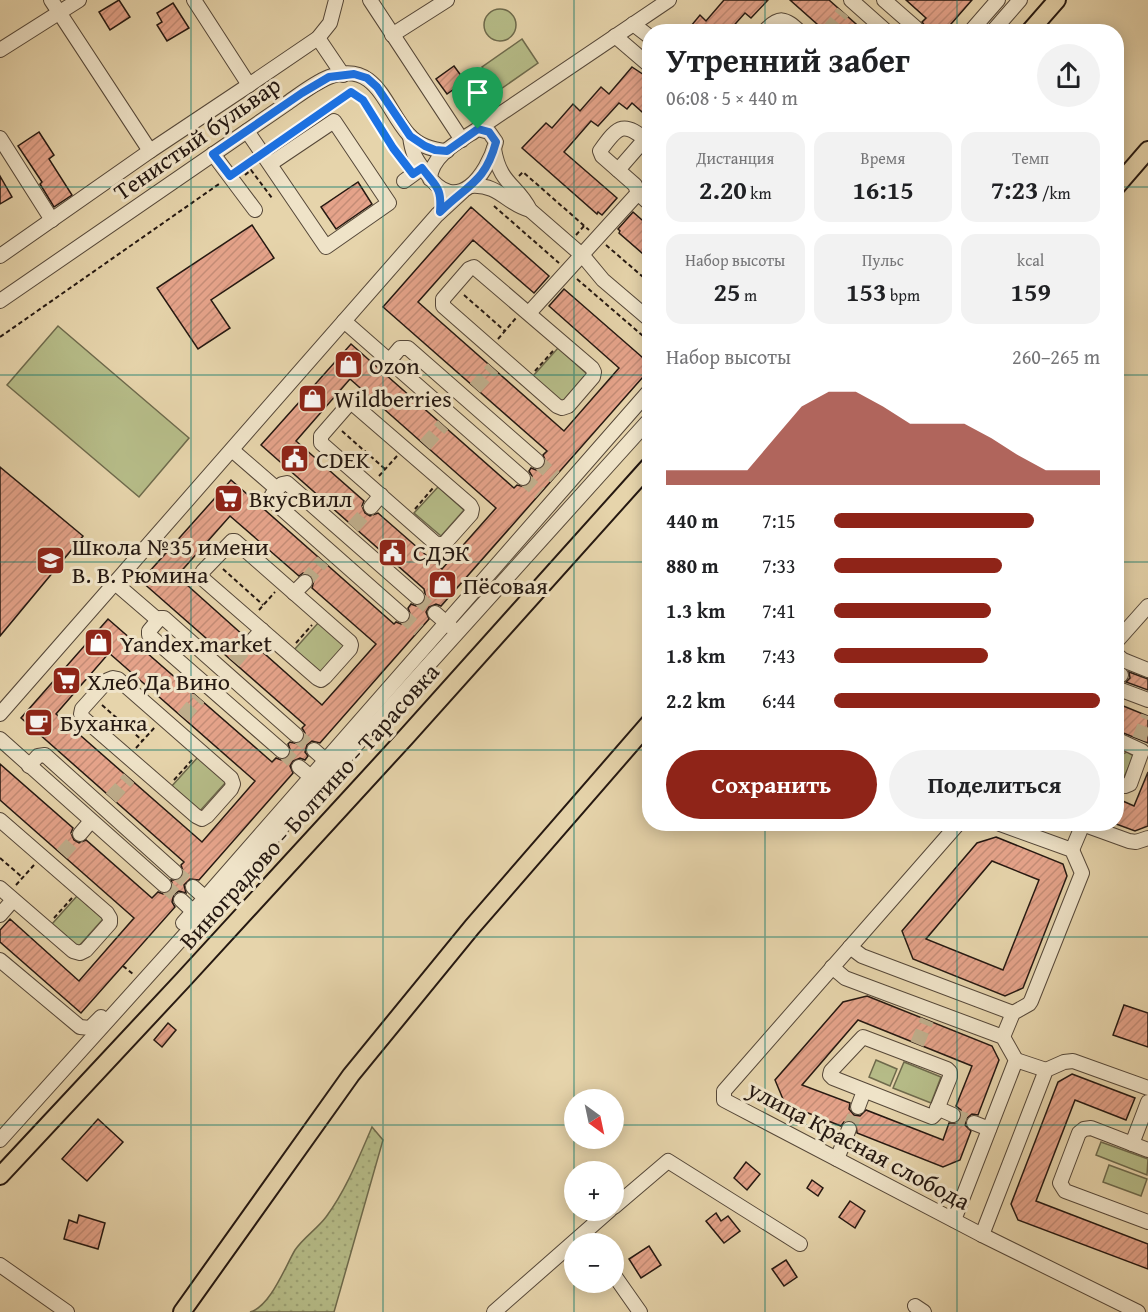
<!DOCTYPE html>
<html lang="ru">
<head>
<meta charset="utf-8">
<style>
  :root { --surface:#fff; --page:#f2f2f2; --text:#202124; --muted:#757577; --accent:#8f2418 }
  body { margin:0; font-family:"Gentium Book Plus",serif; background:var(--page); color:var(--text); height:100vh; display:flex; flex-direction:column; font-size:22px; white-space:nowrap }
  * { box-sizing:border-box; margin:0 }
  p { font-size:20px; color:var(--muted) }
  .icon { flex:none; width:33px; height:33px; fill:none; stroke:currentColor; stroke-width:2; stroke-linecap:round; stroke-linejoin:round }
  .map { position:relative; flex:1; overflow:hidden }
  .drawer { position:absolute; left:642px; top:24px; width:482px; height:807px; display:flex; flex-direction:column; background:var(--surface); border-radius:24px; box-shadow:0 3px 15px #0003 }
  .drawer>* { flex:none }
  .needle { width:39px; rotate:147deg }
  .tools { position:absolute; left:564px; top:1089px; display:grid; gap:12px }
  .tools a { display:grid; place-items:center; width:60px; height:60px; border-radius:50%; background:var(--surface); box-shadow:0 3px 15px #0003; font-size:30px }
  .pin { position:absolute; display:grid; place-items:center; width:51px; height:51px; color:#fff; margin:-62px -26px; border-radius:50% 50% 50% 0; rotate:-45deg; box-shadow:0 0 6px #0007 }
  .pin .icon { rotate:45deg }
  .round { display:grid; place-items:center; flex:none; width:63px; height:63px; border-radius:32px; background:var(--page) }
  .head { display:flex; align-items:center; justify-content:space-between; height:102px; padding:0 24px }
  h1 { font-size:33px; font-weight:700; line-height:45px }
  .figures { display:grid; grid-template-columns:repeat(3,1fr); gap:9px; height:102px; padding:6px 24px }
  .figures div { display:grid; align-content:center; border-radius:15px; background:var(--page); text-align:center }
  .figures b { font-size:26px; font-weight:700 }
  .figures small { font-size:16px; font-weight:400 }
  .figures p { font-size:16px }
  .chart { height:168px; padding:12px 24px }
  .chart p { display:flex; justify-content:space-between }
  .chart svg { width:100%; height:108px; margin-top:6px; fill:var(--accent); opacity:.7 }
  .cta { display:flex; gap:12px; margin-top:auto; padding:12px 24px }
  .cta a { flex:1; height:69px; border-radius:36px; background:var(--accent); color:#fff; font-size:24px; font-weight:700; line-height:69px; text-align:center }
  .cta a+a { background:var(--page); color:var(--text) }
  ul { padding:0 24px; list-style:none; font-size:20px }
  li { display:grid; grid-template-columns:96px 72px 1fr; align-items:center; height:45px }
  li i { height:15px; border-radius:8px; background:var(--accent) }
  .map>svg:first-child { display:block }
</style>
</head>
<body>
<div class="map">
<svg width="1148" height="1312" viewBox="0 0 1148 1312">
  <defs>
    <pattern id="grass-dots" width="8" height="8" patternUnits="userSpaceOnUse" patternTransform="scale(1.5)"><rect width="8" height="8" fill="#b6bc88"/><path d="M2 2h.1M6 6h.1" fill="none" stroke="#9ca174" stroke-width="1.8" stroke-linecap="round"/></pattern>
    <pattern id="building-hatch" width="6" height="6" patternUnits="userSpaceOnUse" patternTransform="scale(1.5)"><rect width="6" height="6" fill="#e5a38a"/><path d="M-1 1l2-2M0 6l6-6M5 7l2-2" fill="none" stroke="#c48c76"/></pattern>
  </defs>
  <rect width="100%" height="100%" fill="#e6d4ab"/>
  <filter id="stains"><feTurbulence type="fractalNoise" baseFrequency=".00333" numOctaves="4"/><feColorMatrix values="0 0 0 0 .2 0 0 0 0 .09 0 0 0 0 .02 0 0 0 .5 -.17"/></filter>
  <radialGradient id="worn" r=".72"><stop offset=".6" stop-color="#630" stop-opacity="0"/><stop offset="1" stop-color="#630" stop-opacity=".3"/></radialGradient>
  <path fill="url(#grass-dots)" stroke="#6e6a4c" stroke-width="1.5" d="M 372,1127 L 383,1140 L 334,1312 L 250,1312 C 270,1307 285,1267 295,1250 C 303,1238 317,1229 326,1217 C 346,1190 359,1157 372,1127 Z"/>
  <g fill="#b6bc88" stroke="#6e6a4c" stroke-width="1.5">
    <circle cx="500" cy="25" r="16"/>
    <path d="M 522,39 L 538,63 L 498,91 L 482,67 Z"/>
    <path d="M 58,326 L 189,438 L 139,497 L 7,385 Z"/>
    <path d="M 558,348 L 587,374 L 562,402 L 533,376 Z"/>
    <path d="M 438,487 L 464,510 L 441,536 L 414,513 Z"/>
    <path d="M 319,622 L 347,647 L 322,675 L 294,650 Z"/>
    <path d="M 1127,752 L 1134,756 L 1123,779 L 1116,775 L 1116,757 Z"/>
    <path d="M 198,757 L 226,782 L 199,812 L 171,787 Z"/>
    <path d="M 77,896 L 103,919 L 78,947 L 52,924 Z"/>
    <path d="M 876,1060 L 897,1069 L 890,1086 L 869,1077 Z"/>
    <path d="M 904,1062 L 941,1077 L 931,1103 L 893,1088 Z"/>
    <path d="M 1101,1142 L 1148,1159 L 1147,1175 L 1096,1155 Z"/>
    <path d="M 1109,1165 L 1147,1179 L 1141,1196 L 1103,1182 Z"/>
  </g>
  <g fill="url(#building-hatch)" stroke="#251811" stroke-width="1.5" fill-rule="evenodd">
    <path d="M 119,0 L 130,17 L 110,30 L 99,12 Z"/>
    <path d="M 724,0 L 768,0 L 751,18 L 745,13 L 728,32 L 686,32 L 700,15 L 706,21 Z"/>
    <path d="M 790,0 L 829,0 L 865,32 L 826,32 Z"/>
    <path d="M 906,0 L 972,0 L 944,32 L 924,32 L 925,26 L 922,22 L 926,18 Z"/>
    <path d="M 173,3 L 189,28 L 167,41 L 157,25 L 162,22 L 157,13 Z"/>
    <path d="M 454,66 L 465,81 L 447,94 L 436,79 Z"/>
    <path d="M 632,67 L 650,79 L 650,119 L 632,103 L 627,109 L 619,103 L 598,126 L 591,121 L 564,152 L 617,198 L 602,215 L 598,212 L 597,214 L 522,148 L 546,123 L 552,128 L 573,104 L 580,111 L 601,87 L 609,94 Z"/>
    <path d="M 39,132 L 54,155 L 49,159 L 72,195 L 54,207 L 40,184 L 42,182 L 18,146 Z"/>
    <path d="M 0,176 L 12,197 L 0,204 Z"/>
    <path d="M 358,182 L 372,204 L 336,229 L 321,207 Z"/>
    <path d="M 471,207 L 549,276 L 534,293 L 473,240 L 418,302 L 564,431 L 619,368 L 549,306 L 564,289 L 650,364 L 650,369 L 441,606 L 436,604 L 429,607 L 426,612 L 429,619 L 320,743 L 312,741 L 307,745 L 305,752 L 308,756 L 305,760 L 300,758 L 293,761 L 290,766 L 293,773 L 199,880 L 190,879 L 184,885 L 186,893 L 179,891 L 174,894 L 172,902 L 175,907 L 81,1013 L 0,942 L 0,930 L 10,919 L 79,981 L 134,918 L 0,800 L 0,764 L 73,828 L 71,833 L 74,840 L 79,843 L 86,840 L 152,898 L 158,892 L 163,894 L 170,891 L 173,886 L 171,880 L 178,880 L 184,874 L 181,865 L 184,862 L 21,718 L 108,619 L 272,762 L 276,758 L 281,760 L 288,757 L 291,752 L 288,744 L 290,742 L 298,744 L 303,740 L 305,733 L 302,728 L 305,725 L 141,581 L 231,480 L 394,624 L 396,622 L 401,624 L 408,621 L 411,616 L 408,608 L 411,604 L 416,606 L 423,603 L 426,598 L 424,589 L 261,445 L 351,344 L 514,488 L 517,485 L 525,487 L 530,483 L 532,476 L 529,471 L 531,468 L 536,470 L 543,467 L 546,462 L 543,455 L 547,451 L 383,307 ZM 350,379 L 496,508 L 442,569 L 378,513 L 370,516 L 365,513 L 362,506 L 364,501 L 296,441 ZM 230,516 L 299,576 L 303,573 L 311,575 L 314,580 L 312,588 L 376,644 L 322,705 L 258,648 L 253,651 L 245,649 L 242,644 L 244,636 L 177,576 ZM 109,653 L 255,781 L 202,842 L 56,714 Z"/>
    <path d="M 633,212 L 650,227 L 650,260 L 619,233 L 620,231 L 618,229 Z"/>
    <path d="M 252,225 L 274,258 L 211,300 L 230,328 L 198,349 L 157,288 Z"/>
    <path d="M 0,467 L 83,536 L 0,636 Z"/>
    <path d="M 1129,672 L 1148,679 L 1148,690 L 1126,682 L 1130,678 Z"/>
    <path d="M 1116,703 L 1148,716 L 1148,743 L 1116,730 Z"/>
    <path d="M 1148,772 L 1148,826 L 1135,831 L 1116,824 L 1116,798 L 1134,806 Z"/>
    <path d="M 996,837 L 1063,864 L 1067,876 L 1023,988 L 1005,996 L 913,959 L 902,931 L 977,843 ZM 992,861 L 1039,880 L 1003,970 L 926,939 Z"/>
    <path d="M 867,996 L 992,1046 L 999,1060 L 978,1115 L 972,1114 L 966,1119 L 965,1125 L 971,1131 L 960,1160 L 943,1167 L 857,1133 L 856,1124 L 852,1120 L 844,1122 L 841,1126 L 785,1104 L 775,1080 L 843,1002 ZM 858,1020 L 972,1066 L 956,1106 L 961,1110 L 961,1118 L 958,1123 L 949,1123 L 943,1140 L 866,1110 L 860,1116 L 854,1115 L 849,1109 L 850,1103 L 802,1085 Z"/>
    <path d="M 1124,1005 L 1148,1013 L 1148,1047 L 1113,1035 Z"/>
    <path d="M 168,1023 L 176,1030 L 162,1047 L 154,1040 Z"/>
    <path d="M 1072,1074 L 1135,1098 L 1126,1120 L 1075,1100 L 1036,1201 L 1148,1244 L 1148,1269 L 1018,1220 L 1011,1204 L 1058,1082 Z"/>
    <path d="M 98,1119 L 123,1142 L 87,1181 L 62,1159 Z"/>
    <path d="M 746,1162 L 760,1174 L 747,1190 L 734,1178 Z"/>
    <path d="M 812,1180 L 823,1188 L 818,1196 L 807,1188 Z"/>
    <path d="M 850,1201 L 865,1211 L 855,1228 L 839,1217 Z"/>
    <path d="M 716,1213 L 721,1221 L 728,1216 L 740,1231 L 724,1243 L 706,1221 Z"/>
    <path d="M 79,1215 L 105,1223 L 98,1249 L 64,1239 L 69,1220 L 77,1223 Z"/>
    <path d="M 649,1246 L 661,1265 L 641,1278 L 629,1259 Z"/>
    <path d="M 786,1260 L 797,1277 L 784,1286 L 772,1269 Z"/>
  </g>
  <g fill="none" stroke-linecap="round" stroke-linejoin="round">
    <g stroke="#bfae8c" stroke-width="14" stroke-dasharray="14 7" stroke-linecap="butt">
      <path d="M 827,32 L 843,12"/>
      <path d="M 475,388 L 493,368"/>
      <path d="M 425,445 L 443,425"/>
      <path d="M 537,461 L 555,477"/>
      <path d="M 523,478 L 540,493"/>
      <path d="M 353,527 L 371,507"/>
      <path d="M 305,582 L 323,561"/>
      <path d="M 417,597 L 435,613"/>
      <path d="M 402,615 L 419,630"/>
      <path d="M 234,662 L 251,642"/>
      <path d="M 183,717 L 199,698"/>
      <path d="M 296,735 L 314,750"/>
      <path d="M 1139,739 L 1148,716"/>
      <path d="M 282,751 L 299,767"/>
      <path d="M 111,798 L 129,778"/>
      <path d="M 62,854 L 80,834"/>
      <path d="M 175,872 L 193,887"/>
      <path d="M 164,885 L 181,900"/>
      <path d="M 917,1044 L 927,1020"/>
      <path d="M 953,1115 L 974,1123"/>
      <path d="M 849,1129 L 858,1107"/>
    </g>
    <defs>
      <g id="minor">
        <path d="M 51,0 L 150,151 L 249,85"/>
        <path d="M 194,0 L 249,85 L 318,38 L 330,23 L 336,0"/>
        <path d="M 370,0 L 462,140"/>
        <path d="M 851,0 L 887,32"/>
        <path d="M 884,0 L 916,28"/>
        <path d="M 633,24 L 650,37"/>
        <path d="M 764,32 C 779,15 785,18 800,32"/>
        <path d="M 970,32 L 998,0"/>
        <path d="M 992,32 L 1020,0"/>
        <path d="M 392,35 L 447,0"/>
        <path d="M 615,36 L 650,66"/>
        <path d="M 318,38 L 343,75"/>
        <path d="M 0,50 L 79,0"/>
        <path d="M 478,129 L 669,0"/>
        <path d="M 247,131 L 326,247 L 389,203 L 334,121 L 270,164"/>
        <path d="M 410,136 C 412,154 416,160 427,174 C 457,217 487,175 496,142 L 489,132 L 478,129 C 460,141 431,155 430,179"/>
        <path d="M 0,138 L 52,220"/>
        <path d="M 494,149 C 500,185 517,184 530,210 L 583,256 L 603,280 L 650,320"/>
        <path d="M 213,154 L 255,210"/>
        <path d="M 618,170 L 645,139"/>
        <path d="M 404,181 L 422,168"/>
        <path d="M 471,186 C 500,184 506,204 530,210"/>
        <path d="M 638,193 L 635,185 L 602,156 L 600,151 C 619,124 624,121 650,143"/>
        <path d="M 0,256 L 150,151"/>
        <path d="M 474,267 L 592,368 L 594,372 L 593,377 L 568,406 L 562,408 L 557,406 L 443,306 L 443,299 L 469,269 Z"/>
        <path d="M 0,301 L 286,104 C 299,95 314,83 329,77 C 377,59 385,109 409,135 C 419,146 433,150 447,151"/>
        <path d="M 529,313 L 638,193 L 650,204"/>
        <path d="M 344,321 L 523,478"/>
        <path d="M 389,361 L 400,348 L 408,348 L 537,461"/>
        <path d="M 352,403 L 470,505 L 472,509 L 471,514 L 446,542 L 441,545 L 435,543 L 321,443 L 321,436 L 348,405 Z"/>
        <path d="M 232,450 L 277,489"/>
        <path d="M 371,507 L 381,495"/>
        <path d="M 232,541 L 235,541 L 350,642 L 351,645 L 350,649 L 325,677 L 321,680 L 317,678 L 203,579 L 201,575 L 203,571 Z"/>
        <path d="M 115,583 L 158,620"/>
        <path d="M 294,593 L 305,582"/>
        <path d="M 435,613 L 451,627"/>
        <path d="M 402,615 L 273,501 L 272,495 L 282,484 L 287,483 L 417,597"/>
        <path d="M 251,642 L 262,630"/>
        <path d="M 1116,642 L 1148,606"/>
        <path d="M 1116,654 L 1123,660 L 1148,670"/>
        <path d="M 1116,673 L 1121,675"/>
        <path d="M 113,678 L 118,679 L 231,778 L 233,784 L 231,789 L 207,816 L 202,819 L 196,816 L 83,718 L 81,714 L 82,709 L 108,680 Z"/>
        <path d="M 1116,688 L 1148,700"/>
        <path d="M 0,714 L 437,215 L 463,191"/>
        <path d="M 0,739 L 164,885"/>
        <path d="M 1116,739 L 1142,751 L 1130,784 L 1125,786 L 1116,783"/>
        <path d="M 314,750 L 332,766"/>
        <path d="M 282,751 L 149,635 L 149,631 L 160,618 L 164,618 L 296,735"/>
        <path d="M 29,766 L 38,756 L 45,755 L 175,872"/>
        <path d="M 299,767 L 318,783"/>
        <path d="M 0,820 L 107,913 L 110,918 L 110,923 L 86,950 L 80,953 L 73,951 L 0,888"/>
        <path d="M 958,824 L 724,1091 L 724,1100 L 982,1235 L 1138,1312"/>
        <path d="M 1000,824 L 1072,850 L 1082,873 L 1031,1001 L 1029,1004 L 1013,1013 L 1003,1037"/>
        <path d="M 1082,824 L 1129,841 L 1136,842 L 1148,838"/>
        <path d="M 80,834 L 91,821"/>
        <path d="M 1072,850 L 1083,824"/>
        <path d="M 193,887 L 211,903"/>
        <path d="M 181,900 L 199,917"/>
        <path d="M 0,915 L 13,900"/>
        <path d="M 183,923 L 650,390"/>
        <path d="M 850,947 L 862,956 L 1013,1013"/>
        <path d="M 0,960 L 80,1027 L 90,1028 L 101,1017"/>
        <path d="M 832,967 L 845,978 L 1003,1037 L 1016,1060 L 954,1220"/>
        <path d="M 863,1037 L 947,1069 L 950,1072 L 950,1077 L 935,1114 L 932,1117 L 833,1078 L 830,1075 L 831,1071 Z"/>
        <path d="M 1016,1060 L 1046,1070"/>
        <path d="M 858,1107 L 864,1091"/>
        <path d="M 937,1108 L 953,1115"/>
        <path d="M 974,1123 L 989,1129"/>
        <path d="M 0,1140 L 650,419"/>
        <path d="M 1132,1144 L 1148,1102"/>
        <path d="M 1148,1150 L 1091,1128 L 1084,1129 L 1079,1133 L 1060,1183 L 1065,1191 L 1148,1222"/>
        <path d="M 837,1159 L 849,1129"/>
        <path d="M 614,1207 L 668,1161 L 800,1244"/>
        <path d="M 982,1235 L 1046,1070 L 1064,1062 L 1073,1061 L 1148,1088"/>
        <path d="M 0,1265 L 67,1312"/>
        <path d="M 614,1275 L 640,1312"/>
        <path d="M 915,1306 L 924,1312"/>
        <path d="M 494,1312 L 610,1210"/>
      </g>
      <g id="major">
        <path d="M 1029,32 L 1057,0"/>
        <path d="M 1116,187 L 1148,150"/>
        <path d="M 0,1176 L 183,980 L 406,737 L 650,465"/>
        <path d="M 182,1312 L 351,1075 L 472,927 L 650,722"/>
      </g>
    </defs>
    <use href="#minor" stroke="#554738" stroke-width="16"/>
    <use href="#major" stroke="#251811" stroke-width="20"/>
    <g stroke="#251811" stroke-width="2" stroke-dasharray="4.5 3" stroke-linecap="butt">
      <path d="M 312,119 L 351,92 L 363,100 L 401,159"/>
      <path d="M 241,169 L 253,160"/>
      <path d="M 245,175 L 251,170 L 272,198"/>
      <path d="M 519,176 L 523,172 L 589,230"/>
      <path d="M 494,206 L 559,263"/>
      <path d="M 576,235 L 584,226"/>
      <path d="M 606,245 L 650,283"/>
      <path d="M 577,279 L 650,342"/>
      <path d="M 464,295 L 505,331"/>
      <path d="M 0,337 L 219,184"/>
      <path d="M 498,339 L 516,318"/>
      <path d="M 535,371 L 553,351"/>
      <path d="M 342,431 L 385,469"/>
      <path d="M 379,476 L 397,456"/>
      <path d="M 415,509 L 433,488"/>
      <path d="M 223,569 L 263,605"/>
      <path d="M 259,610 L 275,592"/>
      <path d="M 296,643 L 312,625"/>
      <path d="M 102,705 L 143,741"/>
      <path d="M 136,748 L 155,727"/>
      <path d="M 174,780 L 192,760"/>
      <path d="M 0,858 L 22,877"/>
      <path d="M 16,885 L 34,865"/>
      <path d="M 54,918 L 72,898"/>
      <path d="M 123,966 L 133,974"/>
    </g>
    <use href="#minor" stroke="#efe3c8" stroke-width="14"/>
    <use href="#major" stroke="#e6d4ab" stroke-width="16"/>
  </g>
  <g fill="none" stroke-linecap="round" stroke-linejoin="round">
    <defs>
      <path id="route" d="M 354,74 L 367,78 L 377,87 L 410,136 L 425,146 L 435,150 L 447,151 L 478,129 L 489,132 L 496,142 C 485,183 467,185 440,212 C 442,187 436,187 422,168 L 413,174 L 393,148 L 363,100 L 351,92 L 230,176 L 213,154 L 302,93 L 329,77 Z"/>
    </defs>
    <use href="#route" stroke="#fff" stroke-width="12"/>
    <use href="#route" stroke="#1a73e8" stroke-width="8"/>
  </g>
  <path fill="none" stroke="#0f766e" stroke-width="1.5" stroke-opacity="0.55" d="M 191,0 L 191,1312M 383,0 L 383,1312M 574,0 L 574,1312M 765,0 L 765,32M 957,0 L 957,32M 0,187 L 650,187M 1116,187 L 1148,187M 0,375 L 650,375M 1116,375 L 1148,375M 0,562 L 650,562M 1116,562 L 1148,562M 0,750 L 650,750M 1116,750 L 1148,750M 765,824 L 765,1312M 957,824 L 957,1312M 0,937 L 1148,937M 0,1125 L 574,1125M 614,1125 L 1148,1125"/>
  <defs>
    <symbol id="shop-square" viewBox="-11 -11 22 22"><rect x="-9" y="-9" width="18" height="18" rx="4" fill="#8f2418" stroke="#efe3c8"/><path d="M-5-2.5h2.3a2.7 3.5 0 0 1 5.4 0H5L5.5 6h-11ZM-1.5-2.5h3a1.5 2.3 0 0 0-3 0Z" fill="#fff"/></symbol>
    <symbol id="civic-square" viewBox="-11 -11 22 22"><rect x="-9" y="-9" width="18" height="18" rx="4" fill="#8f2418" stroke="#efe3c8"/><path d="M-.6-6.5H3V-4.5H.6V-3L4-1V1h2V6H-6V1h2V-1L-.6-3ZM-1.2 2.5V6h2.4V2.5Z" fill="#fff"/></symbol>
    <symbol id="supermarket-square" viewBox="-11 -11 22 22"><rect x="-9" y="-9" width="18" height="18" rx="4" fill="#8f2418" stroke="#efe3c8"/><path d="M-6-5.5h2.5l.6 2H6L4.5 2H-2.5L-4.4-4H-6ZM-1.5 3.2a1.3 1.3 0 1 0 .1 0ZM3 3.2a1.3 1.3 0 1 0 .1 0Z" fill="#fff"/></symbol>
    <symbol id="school-square" viewBox="-11 -11 22 22"><rect x="-9" y="-9" width="18" height="18" rx="4" fill="#8f2418" stroke="#efe3c8"/><path d="M0-5L7-2L0 1L-7-2ZM-4 1L0 2.5L4 1V4Q0 6-4 4Z" fill="#fff"/></symbol>
    <symbol id="cafe-square" viewBox="-11 -11 22 22"><rect x="-9" y="-9" width="18" height="18" rx="4" fill="#8f2418" stroke="#efe3c8"/><path d="M-5.5-4.5H6V0H3Q3 3.5 0 3.5H-2.5Q-5.5 3.5-5.5 0ZM3-3.2v2h1.7v-2ZM-6 4.5H4V6H-6Z" fill="#fff"/></symbol>
  </defs>
  <g fill-rule="evenodd">
    <use href="#shop-square" x="332" y="348" width="33" height="33"/>
    <use href="#shop-square" x="296" y="382" width="33" height="33"/>
    <use href="#civic-square" x="278" y="442" width="33" height="33"/>
    <use href="#supermarket-square" x="212" y="482" width="33" height="33"/>
    <use href="#civic-square" x="376" y="536" width="33" height="33"/>
    <use href="#school-square" x="34" y="544" width="33" height="33"/>
    <use href="#shop-square" x="426" y="568" width="33" height="33"/>
    <use href="#shop-square" x="82" y="626" width="33" height="33"/>
    <use href="#supermarket-square" x="50" y="664" width="33" height="33"/>
    <use href="#cafe-square" x="22" y="706" width="33" height="33"/>
  </g>
  <g text-anchor="middle" dominant-baseline="central" stroke-width="6" stroke-linejoin="round" paint-order="stroke">
    <g font-size="24" fill="#251811" stroke="#efe3c8">
      <text transform="translate(197 138) rotate(-35)">Тенистый бульвар</text>
      <text transform="translate(309 806) rotate(-48)">Виноградово - Болтино - Тарасовка</text>
      <text transform="translate(859 1145) rotate(28)">улица Красная слобода</text>
    </g>
    <g font-size="24" fill="#251811" stroke="#efe3c8" text-anchor="start">
      <text x="369" y="365">Ozon</text>
      <text x="334" y="398">Wildberries</text>
      <text x="316" y="459">CDEK</text>
      <text x="249" y="498">ВкусВилл</text>
      <text x="72" y="546">Школа №35 имени<tspan x="72" dy="28">В. В. Рюмина</tspan></text>
      <text x="413" y="552">СДЭК</text>
      <text x="463" y="585">Пёсовая</text>
      <text x="120" y="643">Yandex.market</text>
      <text x="87" y="681">Хлеб Да Вино</text>
      <text x="60" y="722">Буханка</text>
    </g>
  </g>
  <rect width="100%" height="100%" filter="url(#stains)"/>
  <rect width="100%" height="100%" fill="url(#worn)"/>
</svg>
<div class="tools">
<a><svg class="needle" viewBox="-14 -14 28 28"><path d="M0-13l5 13h-10z" fill="#e53935"/><path d="M0 13l5-13h-10z" fill="#757577"/></svg></a>
<a>+</a>
<a>−</a>
</div>
<div class="pin" style="left:478px;top:129px;background:#1e9e55"><svg class="icon" aria-label="arrive" viewBox="0 0 24 24"><path d="M6 21V4h12l-3 4 3 4H6"/></svg></div>
<section class="drawer">
<div class="head"><div><h1>Утренний забег</h1><p>06:08 · 5 × 440 m</p></div><a class="round"><svg class="icon" aria-label="share" viewBox="0 0 24 24"><path d="M12 15V3M7 8l5-5 5 5M5 13v7h14v-7"/></svg></a></div>
<div class="figures">
<div><p>Дистанция</p><b>2.20<small> km</small></b></div>
<div><p>Время</p><b>16:15</b></div>
<div><p>Темп</p><b>7:23<small> /km</small></b></div>
</div>
<div class="figures">
<div><p>Набор высоты</p><b>25<small> m</small></b></div>
<div><p>Пульс</p><b>153<small> bpm</small></b></div>
<div><p>kcal</p><b>159</b></div>
</div>
<div class="chart"><p><span>Набор высоты</span>260–265 m</p>
<svg viewBox="0 0 160 44" preserveAspectRatio="none"><path d="M0 44V38L10 38L20 38L30 38L40 25L50 12L60 6L70 6L80 12L90 19L100 19L110 19L120 25L130 32L140 38L150 38L160 38V44z"/></svg>
</div>
<ul>
<li><b>440 m</b>7:15<i style="width:75%"></i></li>
<li><b>880 m</b>7:33<i style="width:63%"></i></li>
<li><b>1.3 km</b>7:41<i style="width:59%"></i></li>
<li><b>1.8 km</b>7:43<i style="width:58%"></i></li>
<li><b>2.2 km</b>6:44<i style="width:100%"></i></li>
</ul>
<div class="cta"><a>Сохранить</a><a>Поделиться</a></div>
</section>
</div>
</body>
</html>
